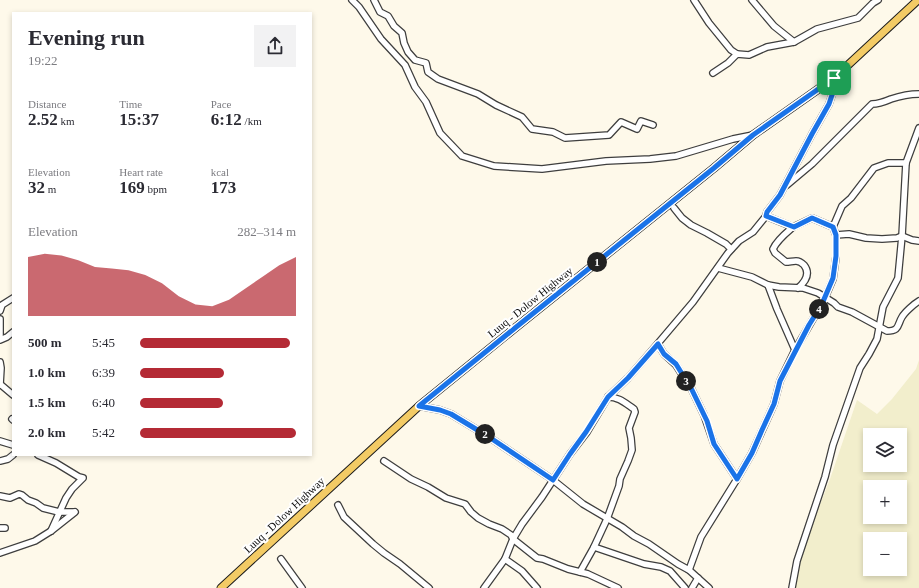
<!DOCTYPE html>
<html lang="en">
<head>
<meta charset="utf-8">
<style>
  :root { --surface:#fff; --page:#f2f2f3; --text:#2b2b33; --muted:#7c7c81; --accent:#b42a35 }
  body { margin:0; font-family:"Times New Roman",serif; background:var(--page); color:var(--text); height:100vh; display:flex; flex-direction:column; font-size:15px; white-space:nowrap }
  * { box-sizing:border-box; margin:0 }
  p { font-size:13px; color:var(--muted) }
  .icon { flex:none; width:22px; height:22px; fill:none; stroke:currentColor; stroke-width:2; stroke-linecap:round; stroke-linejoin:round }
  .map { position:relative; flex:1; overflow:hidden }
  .side { position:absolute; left:12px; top:12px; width:300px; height:444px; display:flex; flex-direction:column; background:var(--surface); border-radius:0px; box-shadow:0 2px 6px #0003 }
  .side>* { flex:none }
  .fabs { position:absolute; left:863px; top:428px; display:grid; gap:8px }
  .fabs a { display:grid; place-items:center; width:44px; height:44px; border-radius:0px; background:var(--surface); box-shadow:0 2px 6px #0003; font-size:20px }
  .pin { position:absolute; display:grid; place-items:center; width:34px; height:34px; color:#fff; margin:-17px; border-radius:8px; box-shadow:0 2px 6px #0006 }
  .km { position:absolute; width:20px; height:20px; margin:-10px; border-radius:50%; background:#222; color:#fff; font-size:11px; line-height:20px; text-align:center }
  .round { display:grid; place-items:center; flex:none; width:42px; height:42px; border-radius:0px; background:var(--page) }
  .overview { display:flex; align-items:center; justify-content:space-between; height:68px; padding:0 16px }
  h1 { font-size:22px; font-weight:700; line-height:30px }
  .stats { display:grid; grid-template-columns:repeat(3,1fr); gap:6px; height:68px; padding:4px 16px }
  .stats div { display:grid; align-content:center }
  .stats b { font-size:17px; font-weight:700 }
  .stats small { font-size:11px; font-weight:400 }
  .stats p { font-size:11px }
  .chart { height:112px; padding:8px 16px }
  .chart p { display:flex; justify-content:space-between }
  .chart svg { width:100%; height:72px; margin-top:4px; fill:var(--accent); opacity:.7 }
  ul { padding:0 16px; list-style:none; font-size:13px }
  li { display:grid; grid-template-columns:64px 48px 1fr; align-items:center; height:30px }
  li i { height:10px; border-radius:5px; background:var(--accent) }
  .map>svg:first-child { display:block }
</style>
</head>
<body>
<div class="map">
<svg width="919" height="588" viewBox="0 0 919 588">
  <rect width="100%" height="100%" fill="#fef9ea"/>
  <path fill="#f2eecc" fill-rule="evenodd" d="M 919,360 L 919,588 L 795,588 L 800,561 L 810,530 L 830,479 L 857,400 L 877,414 L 892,399 L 916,369 ZM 870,435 L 900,435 L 900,465 L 870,465 ZM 870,487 L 900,487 L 900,517 L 870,517 ZM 870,539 L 900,539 L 900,569 L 870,569 Z"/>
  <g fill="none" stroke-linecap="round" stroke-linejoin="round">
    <defs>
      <g id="minor">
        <path d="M 352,0 L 359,7 L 381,39 L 405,65 L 415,87 L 426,102 L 440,133 L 462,156 L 494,166 L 542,169 L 606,161 L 650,159 L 676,156 L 733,139 L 753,135"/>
        <path d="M 374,0 L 380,12 L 388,16 L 394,26 L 402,33 L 404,43 L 408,52 L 415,60 L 426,63 L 428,72 L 438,79 L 478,94 L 496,105 L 522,117 L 532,129 L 553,132 L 565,138 L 609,135 L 621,122 L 637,129 L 641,121 L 653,125"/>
        <path d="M 694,0 L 709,23 L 731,50 L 737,54"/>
        <path d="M 794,42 L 817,29 L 858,18 L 873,3 L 878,0"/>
        <path d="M 713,73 L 728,63 L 737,54 L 749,55 L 767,47 L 794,42 L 774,26 L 752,0"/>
        <path d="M 787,185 L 812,164 L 872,104 C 879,104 884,102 891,99 C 900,96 909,94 919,94"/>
        <path d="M 674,208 L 682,218 L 691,225 L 707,233 L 726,244 L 731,249"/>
        <path d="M 766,216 L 793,227 L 812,218 L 833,227"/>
        <path d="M 793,227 C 786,233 777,240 773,249 L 775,253 L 786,262 C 789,262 793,261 796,261 C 800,261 802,263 804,265 C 811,274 805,282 798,288"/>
        <path d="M 836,235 L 849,234 L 866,238 L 882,239 L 897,238 L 902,236 L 912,240 L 919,241"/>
        <path d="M 718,268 L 752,277 L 768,285 L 777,309 L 795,350"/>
        <path d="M 768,285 L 779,287 L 803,288 L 818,293 L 834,303 L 838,307 L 852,312 L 887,331 C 900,331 897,325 902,317 C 905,312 914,304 919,301"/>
        <path d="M 0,311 L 2,305 L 13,298"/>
        <path d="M 0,319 L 0,338"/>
        <path d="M 0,340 L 7,337 L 13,332"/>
        <path d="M 658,344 L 664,354 L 676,365 L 692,390 L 704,415 L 714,444 L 737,479"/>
        <path d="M 0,362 L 1,368 L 0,385"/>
        <path d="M 0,384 L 13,395"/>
        <path d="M 419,406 L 440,410 L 451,414 L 489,437 L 553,480 L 583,504 L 622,527 L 634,536 L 649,544 L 678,564 L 689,570 L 709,588"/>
        <path d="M 12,419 L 13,420"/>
        <path d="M 0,441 L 13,445"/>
        <path d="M 38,455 L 56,463 L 79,477 L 83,478 L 72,489 L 66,498 L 51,531"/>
        <path d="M 0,461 L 8,459 L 13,455"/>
        <path d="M 384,461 L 411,479 L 428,487 L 446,498 L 465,504 L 471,512 L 478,518 L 489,524 L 502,529 L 511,535 L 513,539 L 537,558 L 543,559 L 568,569 L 588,574 L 618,588"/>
        <path d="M 0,496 L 10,498 L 19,494 L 22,495 L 28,500 L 36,503 L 43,508 L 59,512 L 74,512"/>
        <path d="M 338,505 L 344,517 L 373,544 L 384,553 L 400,564 L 429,588"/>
        <path d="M 0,528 L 5,528"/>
        <path d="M 594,547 L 644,564 L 661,567 L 670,571 L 685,588"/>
        <path d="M 0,553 L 35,541 L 51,531 L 75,512"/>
        <path d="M 281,559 L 302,588"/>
        <path d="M 505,559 L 522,571 L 537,588"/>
        <path d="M 689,570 L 701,537 L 737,479 L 752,453 L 774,404 L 780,381 L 795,350 L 824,300 L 833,279 L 836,257 L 836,235 L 833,227 L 842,206 L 851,198 L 874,168 L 888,163 L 906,163"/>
        <path d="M 580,572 L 594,547 L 607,519 L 619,486 L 620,479 L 628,461 L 632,450 L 631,438 L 629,428 L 635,412 L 634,409 C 625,403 619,397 608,397"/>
        <path d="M 484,588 L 505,559 L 513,539 L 522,524 L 542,497 L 570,454 L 587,432 L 608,397 L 628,378 L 654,348 L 693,302 L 728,253 L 739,241 L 753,232 L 766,216 L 767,212 L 780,195 L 812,134 L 829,104 L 833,92 L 834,78"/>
        <path d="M 692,588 L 698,578"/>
        <path d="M 792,588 L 797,561 L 825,477 L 833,445 L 860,368 L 869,354 L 877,339 L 883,307 L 898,278 L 902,236 L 906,163 L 919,128"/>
      </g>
      <path id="major" d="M 221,588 L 419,406 L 515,328 L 714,168 L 753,135 L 834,78 L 918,0"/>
    </defs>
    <use href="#minor" stroke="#3e3e3e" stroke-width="8"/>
    <use href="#major" stroke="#1c1c1c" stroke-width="9"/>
    <use href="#minor" stroke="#fff" stroke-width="5.5"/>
    <use href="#major" stroke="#f3cb65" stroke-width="7"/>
  </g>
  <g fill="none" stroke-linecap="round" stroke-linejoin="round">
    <defs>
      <path id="route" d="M 834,78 L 833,92 L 829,104 L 812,134 L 780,195 L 767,212 L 766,216 L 794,227 L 812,218 L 833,227 L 836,235 L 836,256 L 833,278 L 822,304 L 809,325 L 796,350 L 780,381 L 774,404 L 762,430 L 752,453 L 737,479 L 714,444 L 707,421 L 692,390 L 676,364 L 664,354 L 658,344 L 628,378 L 608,397 L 586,432 L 570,454 L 553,480 L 489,437 L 451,414 L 440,410 L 419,406 L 515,328 L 714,168 L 753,135 Z"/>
    </defs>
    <use href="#route" stroke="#fff" stroke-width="8"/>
    <use href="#route" stroke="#1a73e8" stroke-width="5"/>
  </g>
  <g text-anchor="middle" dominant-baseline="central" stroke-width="4" stroke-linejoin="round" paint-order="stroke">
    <g font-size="11" fill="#0b0b0b" stroke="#fff">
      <text transform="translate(530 302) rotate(-39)">Luuq - Dolow Highway</text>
      <text transform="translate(284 515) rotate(-43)">Luuq - Dolow Highway</text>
    </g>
  </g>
</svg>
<div class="fabs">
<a><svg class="icon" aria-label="layers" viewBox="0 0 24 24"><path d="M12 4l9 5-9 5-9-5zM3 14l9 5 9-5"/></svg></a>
<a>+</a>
<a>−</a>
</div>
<div class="pin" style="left:834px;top:78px;background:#1e9e55"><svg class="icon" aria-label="arrive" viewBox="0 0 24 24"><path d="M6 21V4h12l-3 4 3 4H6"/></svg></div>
<b class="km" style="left:597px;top:262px">1</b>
<b class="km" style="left:485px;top:434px">2</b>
<b class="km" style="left:686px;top:381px">3</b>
<b class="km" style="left:819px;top:309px">4</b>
<section class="side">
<div class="overview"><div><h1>Evening run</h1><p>19:22</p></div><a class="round"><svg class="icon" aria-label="share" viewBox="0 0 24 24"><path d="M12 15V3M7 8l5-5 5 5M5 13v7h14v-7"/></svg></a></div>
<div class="stats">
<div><p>Distance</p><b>2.52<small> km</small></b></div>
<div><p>Time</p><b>15:37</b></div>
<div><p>Pace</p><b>6:12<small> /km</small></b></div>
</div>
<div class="stats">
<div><p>Elevation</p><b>32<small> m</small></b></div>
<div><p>Heart rate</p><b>169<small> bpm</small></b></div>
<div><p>kcal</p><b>173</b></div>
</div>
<div class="chart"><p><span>Elevation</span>282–314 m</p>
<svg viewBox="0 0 160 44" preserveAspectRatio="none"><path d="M0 44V8L10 6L20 7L30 10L40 14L50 15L60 16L70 19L80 24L90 32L100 37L110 38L120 34L130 27L140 20L150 13L160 8V44z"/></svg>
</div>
<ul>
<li><b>500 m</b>5:45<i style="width:96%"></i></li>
<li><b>1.0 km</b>6:39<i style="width:54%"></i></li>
<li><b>1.5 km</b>6:40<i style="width:53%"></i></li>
<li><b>2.0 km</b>5:42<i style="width:100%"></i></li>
</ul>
</section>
</div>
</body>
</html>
